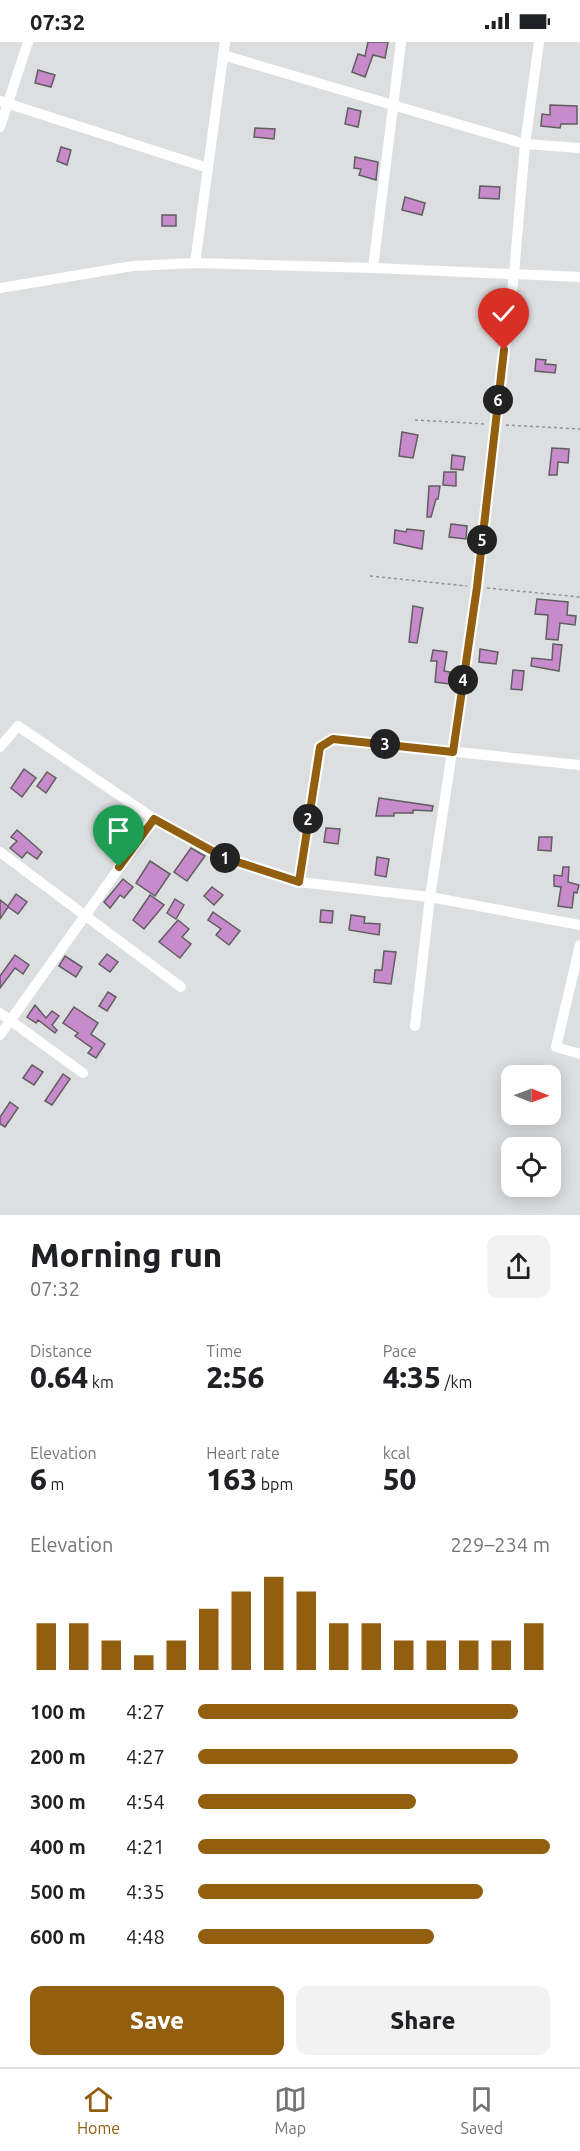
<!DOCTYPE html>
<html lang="en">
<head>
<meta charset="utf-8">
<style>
  :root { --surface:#fff; --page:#f2f2f2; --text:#202124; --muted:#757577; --line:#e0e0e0; --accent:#925f10 }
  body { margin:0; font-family:Ubuntu,sans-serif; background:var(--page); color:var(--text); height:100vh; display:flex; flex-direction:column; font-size:22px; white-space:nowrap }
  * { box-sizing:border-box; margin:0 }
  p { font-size:20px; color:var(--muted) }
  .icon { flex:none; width:33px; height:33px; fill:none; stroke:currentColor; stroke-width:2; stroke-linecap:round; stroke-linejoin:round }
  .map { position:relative; height:1173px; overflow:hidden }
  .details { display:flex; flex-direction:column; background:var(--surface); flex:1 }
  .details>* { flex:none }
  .needle { width:39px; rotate:91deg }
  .buttons { position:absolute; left:501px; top:1023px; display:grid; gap:12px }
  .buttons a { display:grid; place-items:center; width:60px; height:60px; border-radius:12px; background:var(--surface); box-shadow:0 3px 15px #0003; font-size:30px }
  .pin { position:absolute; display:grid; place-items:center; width:51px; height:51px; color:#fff; margin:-62px -26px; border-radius:50% 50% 50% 0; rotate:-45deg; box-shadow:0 0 6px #0007 }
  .pin .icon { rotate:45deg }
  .km { position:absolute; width:30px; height:30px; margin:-15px; border-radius:50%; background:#222; color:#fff; font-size:16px; line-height:30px; text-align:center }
  .round { display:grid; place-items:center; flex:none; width:63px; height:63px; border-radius:12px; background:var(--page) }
  .overview { display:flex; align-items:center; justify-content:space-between; height:102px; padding:0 30px }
  h1 { font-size:33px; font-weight:800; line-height:45px }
  .metrics { display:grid; grid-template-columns:repeat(3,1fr); gap:9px; height:102px; padding:6px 30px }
  .metrics div { display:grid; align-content:center }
  .metrics b { font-size:30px; font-weight:800 }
  .metrics small { font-size:16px; font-weight:400 }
  .metrics p { font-size:16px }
  .chart { height:168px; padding:12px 30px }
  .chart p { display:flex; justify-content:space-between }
  .chart svg { width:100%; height:108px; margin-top:6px; stroke:var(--accent); stroke-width:6 }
  .cta { display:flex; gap:12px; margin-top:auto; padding:12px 30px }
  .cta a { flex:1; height:69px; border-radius:12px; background:var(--accent); color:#fff; font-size:24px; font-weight:800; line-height:69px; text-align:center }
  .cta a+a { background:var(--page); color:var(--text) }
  ul { padding:0 30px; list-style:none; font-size:20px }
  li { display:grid; grid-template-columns:96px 72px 1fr; align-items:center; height:45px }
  li i { height:15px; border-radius:8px; background:var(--accent) }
  .status { display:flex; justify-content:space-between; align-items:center; height:42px; padding:0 30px; background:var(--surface); direction:ltr }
  .status svg { height:16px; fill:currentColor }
  .menu { display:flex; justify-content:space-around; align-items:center; height:84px; border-top:2px solid var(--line); background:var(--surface); font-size:16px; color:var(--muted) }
  .menu a { display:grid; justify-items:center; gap:3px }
  .menu .on { color:var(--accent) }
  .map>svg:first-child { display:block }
</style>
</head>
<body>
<div class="status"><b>07:32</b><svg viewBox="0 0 49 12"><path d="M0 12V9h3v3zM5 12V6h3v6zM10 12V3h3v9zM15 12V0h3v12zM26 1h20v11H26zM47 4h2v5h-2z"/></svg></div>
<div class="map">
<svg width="580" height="1173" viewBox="0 0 580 1173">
  <rect width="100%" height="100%" fill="#dddee0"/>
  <g fill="#c78acb" stroke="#605e60" stroke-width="1.5">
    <path d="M 368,0 L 388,0 L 385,16 L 373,13 L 365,35 L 352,30 L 358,12 L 365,14 Z"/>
    <path d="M 38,28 L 55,33 L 51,45 L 35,41 Z"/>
    <path d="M 550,63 L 577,64 L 577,82 L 561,82 L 560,86 L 541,84 L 542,72 L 550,73 Z"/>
    <path d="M 348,66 L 361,69 L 358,85 L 345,82 Z"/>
    <path d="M 255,86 L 275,87 L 274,97 L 254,95 Z"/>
    <path d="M 61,105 L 71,108 L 67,123 L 57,119 Z"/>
    <path d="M 355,115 L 378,120 L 376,138 L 359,133 L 361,127 L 354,126 Z"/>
    <path d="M 480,144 L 500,145 L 499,157 L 479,156 Z"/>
    <path d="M 405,155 L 425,161 L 422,173 L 402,168 Z"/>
    <rect x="162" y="173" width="14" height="11"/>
    <path d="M 536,317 L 546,318 L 545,322 L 556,323 L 555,331 L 535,329 Z"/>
    <path d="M 402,390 L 418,393 L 413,416 L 399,414 Z"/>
    <path d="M 552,406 L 569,407 L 568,421 L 558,420 L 557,433 L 549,433 Z"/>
    <path d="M 452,413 L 465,415 L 463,428 L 451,427 Z"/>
    <path d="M 444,430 L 456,430 L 456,444 L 443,443 Z"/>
    <path d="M 429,444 L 440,444 L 438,457 L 436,457 L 431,475 L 427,475 Z"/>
    <path d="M 451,482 L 467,484 L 466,497 L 449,495 Z"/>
    <path d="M 407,487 L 424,489 L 422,507 L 394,501 L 395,488 L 406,490 Z"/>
    <path d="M 537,557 L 568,560 L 567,573 L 576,574 L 575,583 L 560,581 L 558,598 L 546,597 L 548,573 L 535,572 Z"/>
    <path d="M 413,564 L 423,566 L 417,601 L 409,600 Z"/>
    <path d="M 553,602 L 562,603 L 559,629 L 531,624 L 532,616 L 552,618 Z"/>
    <path d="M 480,607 L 498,610 L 496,622 L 479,620 Z"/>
    <path d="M 433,608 L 447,610 L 444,629 L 450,630 L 449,642 L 435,640 L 437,619 L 431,619 Z"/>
    <path d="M 513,628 L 524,629 L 522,648 L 511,647 Z"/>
    <path d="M 24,727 L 36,736 L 22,755 L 11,746 Z"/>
    <path d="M 47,730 L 56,736 L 46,751 L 37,744 Z"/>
    <path d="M 379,756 L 433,764 L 432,769 L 413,768 L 413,771 L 394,771 L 394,774 L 376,774 Z"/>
    <path d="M 326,786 L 340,787 L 338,802 L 324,800 Z"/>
    <path d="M 17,788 L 42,810 L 37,817 L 27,810 L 22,816 L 10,806 L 17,799 L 11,795 Z"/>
    <path d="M 539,795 L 552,795 L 551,809 L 538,808 Z"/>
    <path d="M 191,806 L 205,814 L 187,839 L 174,830 Z"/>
    <path d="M 377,815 L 389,817 L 386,835 L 375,833 Z"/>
    <path d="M 150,819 L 170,832 L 155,854 L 136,841 Z"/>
    <path d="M 563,825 L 569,825 L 568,840 L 579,843 L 577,851 L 574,850 L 572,866 L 558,864 L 561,845 L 554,844 L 554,833 L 562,834 Z"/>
    <path d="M 123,837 L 133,845 L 124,856 L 120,853 L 110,866 L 104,860 Z"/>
    <path d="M 212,845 L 223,853 L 214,863 L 204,854 Z"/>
    <path d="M 16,852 L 27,860 L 18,872 L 8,865 L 0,877 L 0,858 L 8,864 Z"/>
    <path d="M 150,853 L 164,863 L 144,887 L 133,878 Z"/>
    <path d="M 175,857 L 184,863 L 176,877 L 167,871 Z"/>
    <path d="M 321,868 L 333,869 L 332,881 L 320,880 Z"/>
    <path d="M 213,870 L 240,889 L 229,903 L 216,893 L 221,887 L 208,878 Z"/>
    <path d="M 351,873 L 365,875 L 364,881 L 380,882 L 379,893 L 349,888 Z"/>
    <path d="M 178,878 L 189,887 L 182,895 L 191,902 L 180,916 L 159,900 Z"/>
    <path d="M 384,909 L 396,910 L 391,942 L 374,940 L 375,928 L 382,928 Z"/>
    <path d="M 107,912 L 118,920 L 110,930 L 99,922 Z"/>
    <path d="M 15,913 L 29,923 L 23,932 L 15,926 L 0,946 L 0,934 Z"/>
    <path d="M 65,914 L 82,925 L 76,935 L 59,924 Z"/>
    <path d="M 108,950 L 116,955 L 107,969 L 99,964 Z"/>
    <path d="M 35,963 L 46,976 L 52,969 L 59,974 L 52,983 L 57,988 L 55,991 L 38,978 L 36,981 L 27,975 Z"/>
    <path d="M 74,965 L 98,981 L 91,992 L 105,1002 L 96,1016 L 88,1011 L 92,1006 L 75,994 L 78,991 L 63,981 Z"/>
    <path d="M 32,1023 L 43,1030 L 34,1043 L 23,1036 Z"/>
    <path d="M 63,1032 L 70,1037 L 52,1063 L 45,1059 Z"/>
    <path d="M 10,1060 L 18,1066 L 5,1085 L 0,1082 L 0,1075 Z"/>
  </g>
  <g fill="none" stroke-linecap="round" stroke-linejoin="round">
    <g stroke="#919294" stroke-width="1.5" stroke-dasharray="3 3" stroke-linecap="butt">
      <path d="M 415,378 L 486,382"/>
      <path d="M 506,383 L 580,387"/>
      <path d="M 370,534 L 467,544"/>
      <path d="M 487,546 L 580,555"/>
    </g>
    <g stroke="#fff" stroke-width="10">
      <path d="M 223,13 L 525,102 L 580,106"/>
      <path d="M 0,59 L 208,126"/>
      <path d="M 0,85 L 28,0"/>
      <path d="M 195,221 L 225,0"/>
      <path d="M 373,226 L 401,0"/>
      <path d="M 0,246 L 133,224 L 195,221 L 373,226 L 580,235"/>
      <path d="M 0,705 L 18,684 L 154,777 L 225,816 L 299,840 L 430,855 L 580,883"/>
      <path d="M 0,810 L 181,945"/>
      <path d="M 299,840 L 319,705 L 333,697 L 580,723"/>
      <path d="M 580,903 L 556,1005 L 580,1012"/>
      <path d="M 0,971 L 83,1031"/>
      <path d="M 415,984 L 430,855 L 477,545 L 514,232 L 525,102 L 539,0"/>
      <path d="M 0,993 L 154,777"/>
    </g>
  </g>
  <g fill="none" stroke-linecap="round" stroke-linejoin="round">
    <defs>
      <path id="route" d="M 119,825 L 154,777 L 225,816 L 299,840 L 320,705 L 333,697 L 453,710 L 477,545 L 504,308"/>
    </defs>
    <use href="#route" stroke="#fff" stroke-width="12"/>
    <use href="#route" stroke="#925f10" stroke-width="8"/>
  </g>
</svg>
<div class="buttons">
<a><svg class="needle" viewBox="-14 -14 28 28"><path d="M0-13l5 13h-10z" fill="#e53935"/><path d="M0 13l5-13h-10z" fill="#757577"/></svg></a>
<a><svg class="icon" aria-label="locate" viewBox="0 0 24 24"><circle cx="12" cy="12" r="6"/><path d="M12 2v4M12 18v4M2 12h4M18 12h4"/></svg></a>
</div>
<div class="pin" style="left:119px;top:825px;background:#1e9e55"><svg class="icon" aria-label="arrive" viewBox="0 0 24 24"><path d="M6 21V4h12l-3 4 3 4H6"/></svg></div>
<div class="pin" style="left:504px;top:308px;background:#d93025"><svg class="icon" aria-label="check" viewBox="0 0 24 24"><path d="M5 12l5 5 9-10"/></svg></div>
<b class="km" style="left:225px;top:816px">1</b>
<b class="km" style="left:308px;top:777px">2</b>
<b class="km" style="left:385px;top:702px">3</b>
<b class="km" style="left:463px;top:638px">4</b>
<b class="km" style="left:482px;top:498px">5</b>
<b class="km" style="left:498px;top:358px">6</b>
</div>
<section class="details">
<div class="overview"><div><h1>Morning run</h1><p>07:32</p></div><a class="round"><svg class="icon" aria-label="share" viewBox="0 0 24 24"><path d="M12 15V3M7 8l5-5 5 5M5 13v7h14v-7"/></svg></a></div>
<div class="metrics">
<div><p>Distance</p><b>0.64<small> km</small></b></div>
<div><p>Time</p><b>2:56</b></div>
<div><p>Pace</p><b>4:35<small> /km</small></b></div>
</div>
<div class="metrics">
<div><p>Elevation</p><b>6<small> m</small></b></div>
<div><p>Heart rate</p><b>163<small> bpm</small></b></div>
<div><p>kcal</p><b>50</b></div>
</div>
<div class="chart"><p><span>Elevation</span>229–234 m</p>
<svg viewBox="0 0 160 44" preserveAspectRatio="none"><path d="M5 44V25M15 44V25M25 44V32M35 44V38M45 44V32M55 44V19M65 44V12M75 44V6M85 44V12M95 44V25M105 44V25M115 44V32M125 44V32M135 44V32M145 44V32M155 44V25"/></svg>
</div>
<ul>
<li><b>100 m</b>4:27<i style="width:91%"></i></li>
<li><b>200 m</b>4:27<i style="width:91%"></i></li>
<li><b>300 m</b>4:54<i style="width:62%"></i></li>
<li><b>400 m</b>4:21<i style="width:100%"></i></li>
<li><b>500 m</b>4:35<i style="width:81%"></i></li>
<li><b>600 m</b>4:48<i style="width:67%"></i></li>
</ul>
<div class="cta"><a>Save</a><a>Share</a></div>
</section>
<nav class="menu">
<a class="on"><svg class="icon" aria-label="home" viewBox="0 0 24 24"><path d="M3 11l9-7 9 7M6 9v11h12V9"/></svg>Home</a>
<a><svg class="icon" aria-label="map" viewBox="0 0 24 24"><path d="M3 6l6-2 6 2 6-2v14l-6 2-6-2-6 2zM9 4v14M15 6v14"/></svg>Map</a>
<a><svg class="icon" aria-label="saved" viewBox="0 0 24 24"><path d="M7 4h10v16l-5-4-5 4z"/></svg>Saved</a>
</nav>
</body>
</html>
